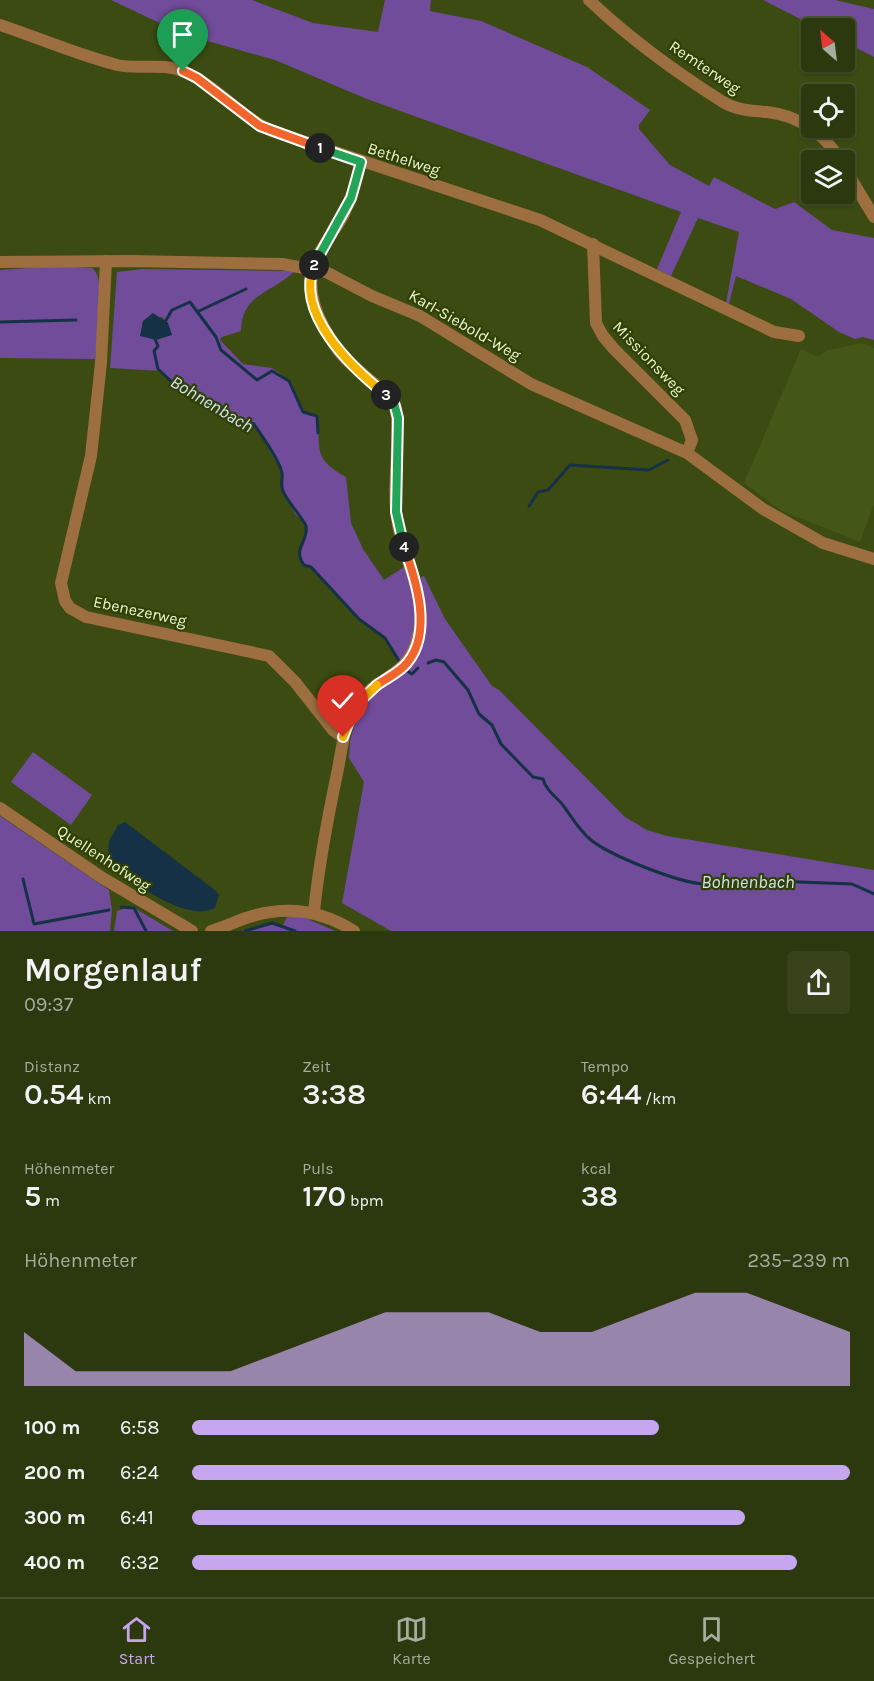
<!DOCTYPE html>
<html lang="de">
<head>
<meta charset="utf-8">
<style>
  :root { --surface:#2c380e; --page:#38431c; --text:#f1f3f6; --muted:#a6ac9e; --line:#48522e; --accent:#c7a6f0 }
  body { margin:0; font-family:Karla,sans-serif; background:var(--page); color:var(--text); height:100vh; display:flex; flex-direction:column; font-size:22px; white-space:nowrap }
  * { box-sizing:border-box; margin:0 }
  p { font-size:20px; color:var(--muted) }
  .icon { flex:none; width:33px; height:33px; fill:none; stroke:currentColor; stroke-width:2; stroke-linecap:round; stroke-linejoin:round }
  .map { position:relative; height:931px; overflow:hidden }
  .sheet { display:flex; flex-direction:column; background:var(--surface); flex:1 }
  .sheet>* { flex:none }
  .needle { width:39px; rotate:332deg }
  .buttons { position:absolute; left:801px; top:18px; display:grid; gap:12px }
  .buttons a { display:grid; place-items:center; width:54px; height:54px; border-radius:6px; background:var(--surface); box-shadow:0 2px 4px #0004,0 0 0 2px var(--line); font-size:30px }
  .pin { position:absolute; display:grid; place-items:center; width:51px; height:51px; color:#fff; margin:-62px -26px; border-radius:50% 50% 50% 0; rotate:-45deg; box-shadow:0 0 6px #0007 }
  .pin .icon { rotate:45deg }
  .km { position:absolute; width:30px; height:30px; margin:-15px; border-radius:50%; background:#222; color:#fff; font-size:16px; line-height:30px; text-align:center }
  .round { display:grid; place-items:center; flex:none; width:63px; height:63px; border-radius:6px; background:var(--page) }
  .headline { display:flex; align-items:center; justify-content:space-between; height:102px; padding:0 24px }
  h1 { font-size:33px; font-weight:600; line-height:45px }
  .figures { display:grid; grid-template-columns:repeat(3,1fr); gap:9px; height:102px; padding:6px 24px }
  .figures div { display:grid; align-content:center }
  .figures b { font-size:30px; font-weight:600 }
  .figures small { font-size:16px; font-weight:400 }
  .figures p { font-size:16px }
  .chart { height:168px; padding:12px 24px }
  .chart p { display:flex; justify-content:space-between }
  .chart svg { width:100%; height:108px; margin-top:6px; fill:var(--accent); opacity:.7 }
  ul { padding:0 24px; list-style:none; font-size:20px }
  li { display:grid; grid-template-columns:96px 72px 1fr; align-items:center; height:45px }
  li i { height:15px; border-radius:8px; background:var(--accent) }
  .menu { display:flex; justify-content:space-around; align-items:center; height:84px; border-top:2px solid var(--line); background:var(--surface); font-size:16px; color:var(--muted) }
  .menu a { display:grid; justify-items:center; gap:3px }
  .menu .current { color:var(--accent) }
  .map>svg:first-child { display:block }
</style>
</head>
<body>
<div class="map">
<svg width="874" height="931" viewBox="0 0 874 931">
  <rect width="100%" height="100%" fill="#3b4b12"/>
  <path fill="#445716" d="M 862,343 L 874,348 L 874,504 L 860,542 L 782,511 L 744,483 L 801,349 L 818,357 L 828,350 Z"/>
  <g fill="#714c9a" fill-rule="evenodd">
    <path d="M 111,0 L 252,0 L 313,23 L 378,32 L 385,0 L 431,0 L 430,11 L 481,21 L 587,67 L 650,110 L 639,125 L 639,129 L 670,165 L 709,186 L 714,177 L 775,209 L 794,202 L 832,230 L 874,238 L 874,340 L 863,337 L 855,339 L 839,332 L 791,299 L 736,276 L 729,304 L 726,303 L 739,232 L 698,218 L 671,276 L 657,269 L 681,212 L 367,99 L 275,60 L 183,34 Z"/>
    <path d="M 763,0 L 835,0 L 874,9 L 874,57 L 845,42 L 844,28 L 818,28 Z"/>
    <path d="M 54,266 L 92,268 C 108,280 97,339 95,359 L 0,358 L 0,270 Z"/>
    <path d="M 142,269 L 295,271 C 271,294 242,293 241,331 L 222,337 L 220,340 L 243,364 L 272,368 L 289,380 L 303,412 L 318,415 C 320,450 313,459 346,477 L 351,523 L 363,549 L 384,580 L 407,565 L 417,629 L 401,664 L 385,638 L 359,619 L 330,586 L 300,560 L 299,552 L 306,532 L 305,523 L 295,514 L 281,489 L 282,472 L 254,424 C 247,420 242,422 236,420 C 222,413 194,396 185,384 L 180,382 L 174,384 L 162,371 L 110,368 L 117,272 ZM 162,317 L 168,323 L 142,328 L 143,321 Z"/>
    <path d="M 424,576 L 445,619 L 492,686 L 499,690 L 625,817 L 647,830 L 667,836 L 874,870 L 874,931 L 391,931 L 342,903 L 364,782 L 349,758 L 350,741 L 359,708 L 368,697 L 406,670 L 423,612 L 421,577 Z"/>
    <path d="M 33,752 L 92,795 L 71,825 L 11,782 Z"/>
    <path d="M 0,816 L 109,890 L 112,910 L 110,931 L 0,931 Z"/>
    <path d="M 131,906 L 173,931 L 114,931 L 117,911 Z"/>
    <path d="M 288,915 L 308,919 L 335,931 L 241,931 C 254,927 268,922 282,927 Z"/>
  </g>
  <g fill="#153146">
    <path d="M 153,313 L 168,323 L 172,335 L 156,340 L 140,336 L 143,321 Z"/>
    <path d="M 125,822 L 216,891 L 219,895 L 215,908 C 183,923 132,881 108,861 L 109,841 L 118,825 Z"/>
  </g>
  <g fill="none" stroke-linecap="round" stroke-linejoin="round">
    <g stroke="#153146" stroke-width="3">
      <path d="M 199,311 L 246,289"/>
      <path d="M 0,322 L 76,320"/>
      <path d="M 165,322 L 172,310 L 190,302 L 216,337 L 221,350 L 257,380 L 272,371 L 289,381 L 303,412 L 317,416 L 318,433"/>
      <path d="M 155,339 L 158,346 L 154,351 L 158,369 L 174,384 L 180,382 L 185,384 C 194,396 222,413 236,420 C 242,422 247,420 254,424 C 261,435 280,460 282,473 C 283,479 280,485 283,491 C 287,501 304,520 306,526 C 309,541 292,549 304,565 L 311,567 L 359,619 L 385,638 L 401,664"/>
      <path d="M 529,506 L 538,492 L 548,490 L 570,465 L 649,470 L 668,460"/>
      <path d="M 428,663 L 436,660 L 444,662 L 468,690 L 479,714 L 492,725 L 501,744 L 533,777 L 543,779 C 547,793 558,797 565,808 C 573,819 580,831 591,840 C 611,856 677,882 703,884 C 717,885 734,882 749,882 L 753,886 L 774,881 L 852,884 L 874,894"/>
      <path d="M 406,670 L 412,674 L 418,668"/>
      <path d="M 23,879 L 34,924 L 109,910"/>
      <path d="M 121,907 L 134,908 L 146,931"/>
      <path d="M 245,931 L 272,923 L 295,931"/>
    </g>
    <g stroke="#9c6e40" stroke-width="12">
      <path d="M 589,0 C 628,37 677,73 723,102 C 737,110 751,111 767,112 C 798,115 825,134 840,160"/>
      <path d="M 0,25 C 39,38 78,55 117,65 C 140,70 162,62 185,72 C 217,86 240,117 272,131 L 540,220 L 774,332 L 799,336"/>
      <path d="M 844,167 L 874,217"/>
      <path d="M 593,244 L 596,323 L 603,336 L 614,349 L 685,420 L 692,440 L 687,453"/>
      <path d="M 106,261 L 101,363 L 91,456 L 61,583 L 65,601 L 70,608 L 86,617 L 269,656 L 295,682 L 333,730 L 343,737"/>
      <path d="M 0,262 L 131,261 L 282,264 L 326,272 L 372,296 L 420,316 L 531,384 L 687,453 L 763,509 L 823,543 L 874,559"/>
      <path d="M 0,808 L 101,877 L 192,931"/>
      <path d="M 314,912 C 319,863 328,816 338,769 C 342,748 344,726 354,708 C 372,677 406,680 417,640 C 429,599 405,563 398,525 C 391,487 401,446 396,407 C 390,391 351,369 338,350 C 319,323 302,289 317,257 C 325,242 336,229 344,214 C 352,197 357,180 361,162"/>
      <path d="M 211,931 C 223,928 234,922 246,918 C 284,905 321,910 354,931"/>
    </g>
  </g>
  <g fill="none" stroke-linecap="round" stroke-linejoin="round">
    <defs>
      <path id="split-1" d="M 183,71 L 197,78 L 260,126 L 320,148"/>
      <path id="split-2" d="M 314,265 L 351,198 L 361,162 L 320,148"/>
      <path id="split-3" d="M 314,265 C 295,314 351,367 386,395"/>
      <path id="split-4" d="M 386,395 L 394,403 L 398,418 L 396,512 L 404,547"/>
      <path id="split-5" d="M 377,685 C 387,678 400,672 407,663 C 433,632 416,580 404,547"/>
      <path id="split-6" d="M 343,737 L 355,706 L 377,685"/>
    </defs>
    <use href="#split-1" stroke="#fff" stroke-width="12"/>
    <use href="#split-2" stroke="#fff" stroke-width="12"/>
    <use href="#split-3" stroke="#fff" stroke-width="12"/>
    <use href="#split-4" stroke="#fff" stroke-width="12"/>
    <use href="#split-5" stroke="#fff" stroke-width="12"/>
    <use href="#split-6" stroke="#fff" stroke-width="12"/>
    <use href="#split-1" stroke="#f0652b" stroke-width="8"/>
    <use href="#split-2" stroke="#22a559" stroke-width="8"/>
    <use href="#split-3" stroke="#f5b400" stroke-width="8"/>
    <use href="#split-4" stroke="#22a559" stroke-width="8"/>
    <use href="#split-5" stroke="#f0652b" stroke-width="8"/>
    <use href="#split-6" stroke="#f5b400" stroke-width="8"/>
  </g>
  <g text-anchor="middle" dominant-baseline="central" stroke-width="4.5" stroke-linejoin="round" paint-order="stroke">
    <g font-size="16" fill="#e7f6d0" stroke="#314004">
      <text transform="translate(705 67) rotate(34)">Remterweg</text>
      <text transform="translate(404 159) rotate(18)">Bethelweg</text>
      <text transform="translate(465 325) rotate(30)">Karl-Siebold-Weg</text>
      <text transform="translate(649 358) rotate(46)">Missionsweg</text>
      <text transform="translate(140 611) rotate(12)">Ebenezerweg</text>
      <text transform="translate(104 858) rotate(33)">Quellenhofweg</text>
    </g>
    <g font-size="18" font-style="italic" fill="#cfe3f5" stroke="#314004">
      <text transform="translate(212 404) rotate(31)">Bohnenbach</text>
      <text x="748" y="882">Bohnenbach</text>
    </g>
  </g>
</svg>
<div class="buttons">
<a><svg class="needle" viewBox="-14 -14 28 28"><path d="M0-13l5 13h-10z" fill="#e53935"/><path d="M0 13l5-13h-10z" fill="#a6ac9e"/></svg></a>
<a><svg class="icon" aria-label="locate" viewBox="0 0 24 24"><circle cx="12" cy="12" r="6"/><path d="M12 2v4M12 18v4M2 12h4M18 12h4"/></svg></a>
<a><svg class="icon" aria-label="layers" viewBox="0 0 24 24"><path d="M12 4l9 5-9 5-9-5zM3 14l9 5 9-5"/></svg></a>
</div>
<div class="pin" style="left:183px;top:71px;background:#1e9e55"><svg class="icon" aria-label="arrive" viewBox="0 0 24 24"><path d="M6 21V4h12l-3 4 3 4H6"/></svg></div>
<div class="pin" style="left:343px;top:737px;background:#d93025"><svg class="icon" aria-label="check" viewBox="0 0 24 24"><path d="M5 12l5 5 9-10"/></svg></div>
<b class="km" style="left:320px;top:148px">1</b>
<b class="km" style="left:314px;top:265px">2</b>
<b class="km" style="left:386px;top:395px">3</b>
<b class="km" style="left:404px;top:547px">4</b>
</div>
<section class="sheet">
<div class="headline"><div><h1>Morgenlauf</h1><p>09:37</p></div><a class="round"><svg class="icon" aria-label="share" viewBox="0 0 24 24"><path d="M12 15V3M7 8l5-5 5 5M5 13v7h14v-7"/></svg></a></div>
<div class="figures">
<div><p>Distanz</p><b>0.54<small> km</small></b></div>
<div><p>Zeit</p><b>3:38</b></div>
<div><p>Tempo</p><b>6:44<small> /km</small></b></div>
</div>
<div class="figures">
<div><p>Höhenmeter</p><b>5<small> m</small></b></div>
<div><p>Puls</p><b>170<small> bpm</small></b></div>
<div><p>kcal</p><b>38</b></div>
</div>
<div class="chart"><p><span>Höhenmeter</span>235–239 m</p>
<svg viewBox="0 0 160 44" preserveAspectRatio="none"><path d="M0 44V22L10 38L20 38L30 38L40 38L50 30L60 22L70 14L80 14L90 14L100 22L110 22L120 14L130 6L140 6L150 14L160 22V44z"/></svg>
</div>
<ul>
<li><b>100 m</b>6:58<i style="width:71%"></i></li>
<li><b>200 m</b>6:24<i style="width:100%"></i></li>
<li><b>300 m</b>6:41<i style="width:84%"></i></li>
<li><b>400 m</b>6:32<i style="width:92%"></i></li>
</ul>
</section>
<nav class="menu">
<a class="current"><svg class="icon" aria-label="home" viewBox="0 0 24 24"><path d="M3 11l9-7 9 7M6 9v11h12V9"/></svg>Start</a>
<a><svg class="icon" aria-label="map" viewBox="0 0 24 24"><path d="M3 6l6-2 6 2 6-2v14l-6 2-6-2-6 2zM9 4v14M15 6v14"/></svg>Karte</a>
<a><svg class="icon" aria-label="saved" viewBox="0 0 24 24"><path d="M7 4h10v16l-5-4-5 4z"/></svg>Gespeichert</a>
</nav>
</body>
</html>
